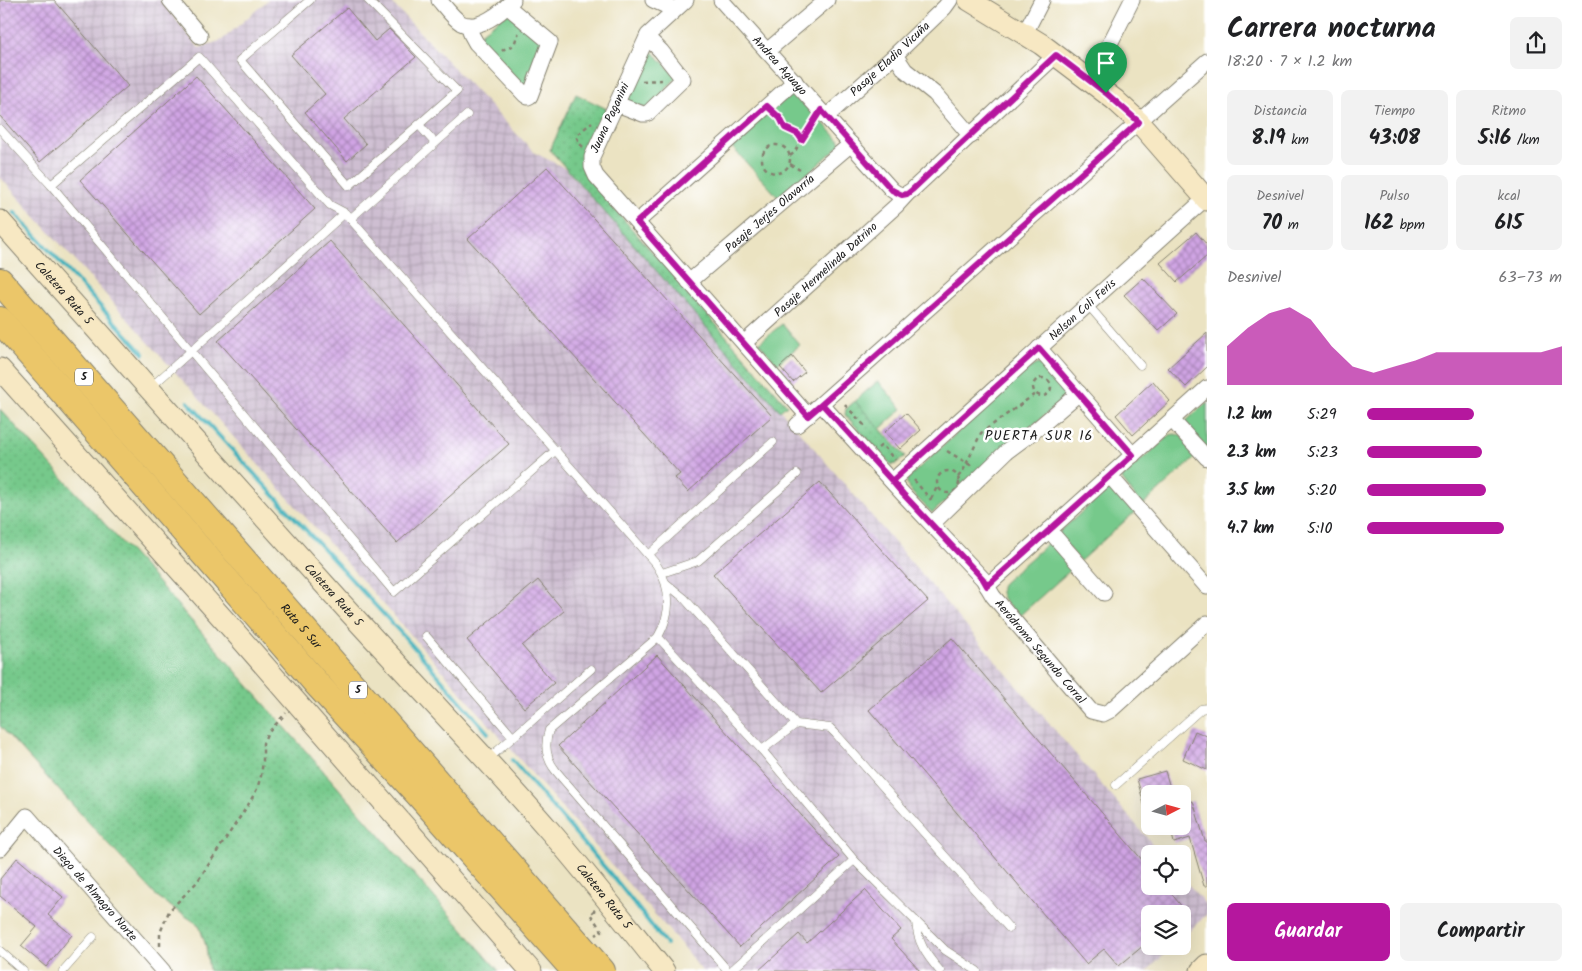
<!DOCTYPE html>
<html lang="es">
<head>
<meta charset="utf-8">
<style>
  :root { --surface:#fff; --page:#f2f2f2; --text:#202124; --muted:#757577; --accent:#b5179e }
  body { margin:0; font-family:Kalam,sans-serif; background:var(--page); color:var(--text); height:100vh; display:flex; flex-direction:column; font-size:19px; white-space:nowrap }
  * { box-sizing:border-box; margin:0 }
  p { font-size:16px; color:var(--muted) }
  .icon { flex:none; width:28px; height:28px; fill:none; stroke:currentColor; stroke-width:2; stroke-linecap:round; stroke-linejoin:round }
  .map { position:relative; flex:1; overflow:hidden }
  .side { display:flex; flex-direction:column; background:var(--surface); width:375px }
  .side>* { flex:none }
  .needle { width:32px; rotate:84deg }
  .buttons { position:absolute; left:1141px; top:785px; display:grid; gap:10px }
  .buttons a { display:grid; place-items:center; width:50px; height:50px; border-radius:8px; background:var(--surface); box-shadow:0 5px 20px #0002; font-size:25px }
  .pin { position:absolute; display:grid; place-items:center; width:42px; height:42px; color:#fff; margin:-51px -21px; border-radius:50% 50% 50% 0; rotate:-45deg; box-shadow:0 0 5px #0007 }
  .pin .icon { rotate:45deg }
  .round { display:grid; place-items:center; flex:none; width:52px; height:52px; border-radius:8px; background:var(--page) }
  .headline { display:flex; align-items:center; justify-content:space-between; height:85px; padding:0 20px }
  h1 { font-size:28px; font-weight:800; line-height:38px }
  .figures { display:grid; grid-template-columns:repeat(3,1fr); gap:8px; height:85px; padding:5px 20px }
  .figures div { display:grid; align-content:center; border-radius:8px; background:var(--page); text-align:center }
  .figures b { font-size:21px; font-weight:800 }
  .figures small { font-size:14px; font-weight:400 }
  .figures p { font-size:14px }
  .chart { height:140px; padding:10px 20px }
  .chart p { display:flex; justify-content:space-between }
  .chart svg { width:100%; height:90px; margin-top:5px; fill:var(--accent); opacity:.7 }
  .action { display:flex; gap:10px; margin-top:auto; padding:10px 20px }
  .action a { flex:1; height:58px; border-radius:8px; background:var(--accent); color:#fff; font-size:20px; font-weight:800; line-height:58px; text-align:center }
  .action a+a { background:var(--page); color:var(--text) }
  ul { padding:0 20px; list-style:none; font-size:16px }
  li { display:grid; grid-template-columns:80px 60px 1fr; align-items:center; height:38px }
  li i { height:12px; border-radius:6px; background:var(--accent) }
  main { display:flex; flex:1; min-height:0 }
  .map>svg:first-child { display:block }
</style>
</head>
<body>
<main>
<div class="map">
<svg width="1207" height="971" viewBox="0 0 1207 971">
  <defs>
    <pattern id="industrial-grid" width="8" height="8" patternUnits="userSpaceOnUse" patternTransform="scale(1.25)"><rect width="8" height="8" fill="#cebed1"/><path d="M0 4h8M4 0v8" fill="none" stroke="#b0a3b3"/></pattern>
    <pattern id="grass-dots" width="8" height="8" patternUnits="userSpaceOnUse" patternTransform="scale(1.25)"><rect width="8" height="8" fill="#76c98b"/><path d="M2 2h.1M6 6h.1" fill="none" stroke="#66ac77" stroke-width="1.8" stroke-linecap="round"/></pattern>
    <pattern id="building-cross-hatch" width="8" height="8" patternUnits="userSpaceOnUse" patternTransform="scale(1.25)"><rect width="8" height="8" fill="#d0a4e4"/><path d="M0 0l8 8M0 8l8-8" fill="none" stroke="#a885b8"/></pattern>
  </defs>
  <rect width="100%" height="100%" fill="#fff"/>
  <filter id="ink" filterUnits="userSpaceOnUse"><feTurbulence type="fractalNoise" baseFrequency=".02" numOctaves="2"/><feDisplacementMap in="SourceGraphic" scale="10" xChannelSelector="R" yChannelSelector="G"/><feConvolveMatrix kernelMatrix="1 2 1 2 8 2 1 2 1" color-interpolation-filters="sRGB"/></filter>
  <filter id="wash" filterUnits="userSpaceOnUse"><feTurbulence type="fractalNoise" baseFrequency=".0096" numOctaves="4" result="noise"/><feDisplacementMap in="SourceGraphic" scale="20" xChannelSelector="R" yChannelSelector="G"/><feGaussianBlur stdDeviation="1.12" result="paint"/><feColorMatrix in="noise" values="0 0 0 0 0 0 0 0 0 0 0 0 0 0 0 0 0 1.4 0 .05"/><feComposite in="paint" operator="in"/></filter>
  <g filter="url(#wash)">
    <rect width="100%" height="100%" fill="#ebe3c2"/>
    <path fill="url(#industrial-grid)" d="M 0,0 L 160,0 L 199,48 L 222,40 L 268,0 L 389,0 L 535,153 L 565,168 L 806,439 L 1161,854 L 1150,854 L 1150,886 L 1182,886 L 1183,878 L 1207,906 L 1207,914 L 1183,937 L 1182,914 L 1150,914 L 1150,946 L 1173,946 L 1147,971 L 702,971 L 680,943 L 405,628 L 0,177 Z"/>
    <g fill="url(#grass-dots)" stroke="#497254">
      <path d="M 576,94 L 607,109 L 585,157 L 585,170 L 588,179 L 787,405 L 780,411 L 550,150 Z"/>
      <path d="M 855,401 L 905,456 L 896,464 L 891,465 L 845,415 L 846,409 Z"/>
      <path d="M 0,409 L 146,569 L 499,971 L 209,971 L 206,946 L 199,925 L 158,898 L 0,726 Z"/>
    </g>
    <g fill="#76c98b" stroke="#497254">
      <path d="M 508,13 L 546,42 L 525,88 L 479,38 L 483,31 Z"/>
      <path d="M 650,49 L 677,77 L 648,109 L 628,102 L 627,99 L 647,51 Z"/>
      <path d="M 792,92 L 795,93 L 841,142 L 840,145 L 780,199 L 730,145 Z"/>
      <path d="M 782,324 L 800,345 L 777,364 L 759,343 Z"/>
      <path d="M 1038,364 L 1046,366 L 1066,390 L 1067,396 L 932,513 C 925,504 905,491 907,479 L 998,395 L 1028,369 Z"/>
      <path d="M 878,381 L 902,409 L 880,429 L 855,401 Z"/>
      <path d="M 1207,402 L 1207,448 L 1185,427 L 1185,422 Z"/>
      <path d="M 1174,434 L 1180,435 L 1197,456 L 1142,506 L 1122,479 L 1123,476 L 1170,435 Z"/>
      <path d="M 1114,489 L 1135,512 L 1080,561 L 1060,537 L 1060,531 L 1107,490 Z"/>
      <path d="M 1049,542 L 1052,543 L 1074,567 L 1018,617 C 1011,608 995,595 1003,583 Z"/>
    </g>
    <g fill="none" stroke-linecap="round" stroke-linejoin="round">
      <g stroke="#41b1bb" stroke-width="4">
        <path d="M 14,212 L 144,354"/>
        <path d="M 188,402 L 411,644 L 488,733"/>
        <path d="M 512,760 L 619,884 L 666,944"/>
      </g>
    </g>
    <g id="blocks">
      <g fill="url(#building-cross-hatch)">
        <path d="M 0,0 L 54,0 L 128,86 L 40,162 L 0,116 Z"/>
        <path d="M 347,8 L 375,41 L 389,29 L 416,57 L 344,119 L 366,144 L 347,161 L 305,112 L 325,94 L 291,55 Z"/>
        <path d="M 196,76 L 315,209 L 199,314 L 80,180 Z"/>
        <path d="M 547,167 L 772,416 L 688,492 L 675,478 L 680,474 L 468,239 Z"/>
        <path d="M 1196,232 L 1207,245 L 1207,256 L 1177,282 L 1160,263 Z"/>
        <path d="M 330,241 L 509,444 L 397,543 L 218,341 Z"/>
        <path d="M 1143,278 L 1177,314 L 1158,331 L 1124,295 Z"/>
        <path d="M 1207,333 L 1207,367 L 1186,387 L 1168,368 Z"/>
        <path d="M 792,356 L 805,372 L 793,382 L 780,367 Z"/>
        <path d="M 1153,381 L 1170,401 L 1133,435 L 1116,415 Z"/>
        <path d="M 906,413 L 921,430 L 900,449 L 885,432 Z"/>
        <path d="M 820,482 L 928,601 L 821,693 L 713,574 Z"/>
        <path d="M 538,580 L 564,611 L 522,646 L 554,683 L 524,708 L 467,640 Z"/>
        <path d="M 952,638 L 1150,869 L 1150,886 L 1165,886 L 1188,914 L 1150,914 L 1150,940 L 1119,966 L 1104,949 L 1086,964 L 869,710 Z"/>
        <path d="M 657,655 L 839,857 L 740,947 L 558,746 Z"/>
        <path d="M 1195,731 L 1207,736 L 1207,770 L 1183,759 Z"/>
        <path d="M 1165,771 L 1172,794 L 1150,794 L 1150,815 L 1147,815 L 1137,779 Z"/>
        <path d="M 1193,801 L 1205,841 L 1207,841 L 1207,886 L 1204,886 L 1190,838 L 1174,843 L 1170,826 L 1182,826 L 1182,804 Z"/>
        <path d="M 17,858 L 63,897 L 48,915 L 72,935 L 46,967 L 21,946 L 37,927 L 0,896 L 0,879 Z"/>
        <path d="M 865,890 L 901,930 L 891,939 L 920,971 L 758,971 L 799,934 L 807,943 Z"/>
      </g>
    </g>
  </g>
  <g filter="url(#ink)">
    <use href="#blocks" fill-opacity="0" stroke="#84806f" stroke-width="1"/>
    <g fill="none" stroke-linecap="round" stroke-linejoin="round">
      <defs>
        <g id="lane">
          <path d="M 310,0 L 240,60 L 349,186 L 457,91 L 368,0"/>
          <path d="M 419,125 L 435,143"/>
          <path d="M 0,129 L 51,185 L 394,592 L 556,450"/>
          <path d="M 51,185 L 199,57 L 330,205 L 345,213 L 656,564 C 672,588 672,612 658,637 L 762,750 L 854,860 L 731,971"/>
          <path d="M 350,219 L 467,115"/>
          <path d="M 1088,305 L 1140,365"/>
          <path d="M 151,387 L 345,213"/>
          <path d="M 648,555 L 773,442"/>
          <path d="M 662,573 L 698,561 L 797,474"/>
          <path d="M 667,584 L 684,598 L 796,724"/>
          <path d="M 426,636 L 512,736"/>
          <path d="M 658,637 L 549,730 C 544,745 546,759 556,771 L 728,971"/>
          <path d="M 762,750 L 796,724 L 830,728 L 836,734 L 1009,928"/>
          <path d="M 487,760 L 591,669"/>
          <path d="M 1116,785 L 1201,709 L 1207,708"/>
          <path d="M 854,860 L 945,950 L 977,971"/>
          <path d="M 916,921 C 917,942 926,955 940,971"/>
          <path d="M 0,951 L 23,971"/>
          <path d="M 63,971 L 93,937"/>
        </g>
        <g id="street">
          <path d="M 170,0 L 200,36"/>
          <path d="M 439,0 C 445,7 453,18 461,23 C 478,32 502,12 513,0"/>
          <path d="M 653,0 L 675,10"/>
          <path d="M 686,0 L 648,35 L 592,157 L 592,167 L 596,176 L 808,416"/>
          <path id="s1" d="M 721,0 L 892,190 C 900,196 904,196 912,190 L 1056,55"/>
          <path d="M 469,25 L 471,34 L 476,43 L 525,95 L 528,97 L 530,96 L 550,42 L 507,6"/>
          <path d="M 1025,33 L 1042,0"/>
          <path d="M 767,51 L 827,0"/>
          <path d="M 895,55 L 905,70 L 935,94 L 971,136"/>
          <path d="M 1091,81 L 1132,0"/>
          <path d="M 617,104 L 643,114 L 647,114 L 683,79 L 661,51 L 647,37"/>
          <path id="s2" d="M 827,116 L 895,55 L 945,7 L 950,0"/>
          <path d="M 637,222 L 795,81"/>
          <path id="s3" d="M 689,282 L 851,144"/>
          <path id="s4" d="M 744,343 L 896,206 L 907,194"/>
          <path d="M 1039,348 L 1133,455"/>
          <path id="s5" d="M 821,404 L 903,494 L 983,579 L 993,596 L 1091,711 L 1103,714 L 1111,710 L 1207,623"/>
          <path d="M 1172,420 L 1207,458"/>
          <path d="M 797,425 L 1207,61"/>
          <path d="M 1110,476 L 1207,587"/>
          <path id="s6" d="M 892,481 L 1206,198"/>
          <path d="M 932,524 L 1006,452 L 1037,429 L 1079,393"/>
          <path d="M 1049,530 L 1104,593"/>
          <path d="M 987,586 L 1207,388"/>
          <path id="s7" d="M 0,849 L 27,816 L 163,971"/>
        </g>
        <g id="secondary">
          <path d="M 969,0 L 1041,44 L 1115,100 L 1139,122 L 1207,200"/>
          <path id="s8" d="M 0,221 C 114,349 227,477 342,604 C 411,680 482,753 549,830 C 589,876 626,924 664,971"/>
          <path d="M 0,369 L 242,640 L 531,971"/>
          <path d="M 1201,971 L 1207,965"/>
        </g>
        <g id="highway">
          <path id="s9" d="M 0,281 L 602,971"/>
          <path d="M 0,320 L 317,684 L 420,796 L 575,971"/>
        </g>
      </defs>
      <use href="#lane" stroke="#84806f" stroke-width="9"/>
      <use href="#street" stroke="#84806f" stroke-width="17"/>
      <use href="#secondary" stroke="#84806f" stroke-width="23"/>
      <use href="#highway" stroke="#84806f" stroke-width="28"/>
      <g stroke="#84806f" stroke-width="2.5" stroke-dasharray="4 4" stroke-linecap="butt">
        <path d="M 502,51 C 506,47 508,49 512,46 C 517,42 515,37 519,33"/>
        <path d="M 642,81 L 662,80"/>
        <path d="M 777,114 L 785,128 L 797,133 L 802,140"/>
        <circle cx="776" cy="159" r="14"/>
        <path d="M 583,147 L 580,144 L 576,136 L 592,122"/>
        <path d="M 790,156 L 794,153 L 812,122"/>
        <path d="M 790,164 L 800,170"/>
        <circle cx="1042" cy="387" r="9"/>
        <path d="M 845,405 L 864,425 L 861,428"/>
        <path d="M 878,448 L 882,445 L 895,460"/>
        <path d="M 947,451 L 972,466"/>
        <circle cx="948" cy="482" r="11"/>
        <path d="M 958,477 L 963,471 L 981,433 L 1035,394"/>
        <path d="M 914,480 L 931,500"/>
        <path d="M 931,499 L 937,487"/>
        <path d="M 595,910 L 590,914 L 602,931 L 596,935"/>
        <path d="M 160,946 L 160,933 L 169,911 L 197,882 L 248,805 L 257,789 L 261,776 L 263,761 L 263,743 L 267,734 L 286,713"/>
      </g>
      <use href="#lane" stroke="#fff" stroke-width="8"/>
      <use href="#street" stroke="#fff" stroke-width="15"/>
      <use href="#secondary" stroke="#f7e8c3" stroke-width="21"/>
      <use href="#highway" stroke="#ebc669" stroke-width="26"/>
    </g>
  </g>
  <g fill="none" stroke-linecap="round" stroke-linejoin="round" filter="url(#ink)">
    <defs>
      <path id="route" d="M 1106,93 L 1056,55 L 912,190 L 907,194 L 902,195 L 892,190 L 821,110 L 802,140 L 798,134 L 785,128 L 780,118 L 767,106 L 637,222 L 808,416 L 822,404 L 892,481 L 903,494 L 983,579 L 987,586 L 1133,455 L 1039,348 L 892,481 L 822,404 L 1139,122 L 1106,93"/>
    </defs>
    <use href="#route" stroke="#fff" stroke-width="10"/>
    <use href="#route" stroke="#b5179e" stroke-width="6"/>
  </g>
  <g text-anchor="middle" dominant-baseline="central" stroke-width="5" stroke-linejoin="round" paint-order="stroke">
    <g fill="#fff" stroke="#606060" stroke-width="1">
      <rect x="75" y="368.5" width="18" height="17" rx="4"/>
      <rect x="349" y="681.5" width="18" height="17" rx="4"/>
    </g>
    <g font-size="11" font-weight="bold" fill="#1c1c1c">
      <text x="84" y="377">5</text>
      <text x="358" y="690">5</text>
    </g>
    <g font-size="12" fill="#1c1c1c" stroke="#fff">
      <text stroke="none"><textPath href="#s2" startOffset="85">Pasaje Eladio Vicuña</textPath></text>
      <text stroke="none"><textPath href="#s1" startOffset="88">Andrea Aguayo</textPath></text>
      <text transform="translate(610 118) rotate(-65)">Juana Paganini</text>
      <text stroke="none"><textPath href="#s3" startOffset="106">Pasaje Jerjes Olavarría</textPath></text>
      <text stroke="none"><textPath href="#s4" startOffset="110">Pasaje Hermelinda Datrino</textPath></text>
      <text stroke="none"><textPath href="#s8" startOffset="96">Caletera Ruta 5</textPath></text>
      <text stroke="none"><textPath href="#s6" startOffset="256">Nelson Coli Feris</textPath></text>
      <text stroke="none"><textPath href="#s8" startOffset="501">Caletera Ruta 5</textPath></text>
      <text stroke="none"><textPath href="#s9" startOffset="458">Ruta 5 Sur</textPath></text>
      <text stroke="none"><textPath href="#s5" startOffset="331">Aeródromo Segundo Corral</textPath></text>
      <text stroke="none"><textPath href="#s7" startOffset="146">Diego de Almagro Norte</textPath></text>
      <text stroke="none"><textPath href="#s8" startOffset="906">Caletera Ruta 5</textPath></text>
    </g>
    <g font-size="14" letter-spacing="1" fill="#1c1c1c" stroke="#fff">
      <text x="1039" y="436">PUERTA SUR 16</text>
    </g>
  </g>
</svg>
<div class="buttons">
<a><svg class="needle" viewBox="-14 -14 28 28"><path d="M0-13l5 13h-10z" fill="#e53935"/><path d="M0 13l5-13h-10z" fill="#757577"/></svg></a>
<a><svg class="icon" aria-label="locate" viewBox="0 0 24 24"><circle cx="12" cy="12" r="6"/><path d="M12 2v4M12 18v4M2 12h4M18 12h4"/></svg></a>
<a><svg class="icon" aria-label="layers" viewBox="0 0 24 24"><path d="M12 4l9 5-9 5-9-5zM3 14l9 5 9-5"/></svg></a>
</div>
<div class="pin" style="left:1106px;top:93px;background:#1e9e55"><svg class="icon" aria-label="arrive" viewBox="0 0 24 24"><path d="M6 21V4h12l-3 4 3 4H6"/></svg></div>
</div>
<section class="side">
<div class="headline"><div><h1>Carrera nocturna</h1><p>18:20 · 7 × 1.2 km</p></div><a class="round"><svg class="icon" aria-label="share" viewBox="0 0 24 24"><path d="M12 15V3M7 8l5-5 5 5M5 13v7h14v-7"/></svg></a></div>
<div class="figures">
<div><p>Distancia</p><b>8.19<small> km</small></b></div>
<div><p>Tiempo</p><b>43:08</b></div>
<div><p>Ritmo</p><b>5:16<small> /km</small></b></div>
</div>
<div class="figures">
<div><p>Desnivel</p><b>70<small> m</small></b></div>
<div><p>Pulso</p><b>162<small> bpm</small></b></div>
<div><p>kcal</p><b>615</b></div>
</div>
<div class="chart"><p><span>Desnivel</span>63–73 m</p>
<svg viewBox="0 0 160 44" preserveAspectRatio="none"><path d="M0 44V25L10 16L20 9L30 6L40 12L50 25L60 35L70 38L80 35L90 32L100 28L110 28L120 28L130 28L140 28L150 28L160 25V44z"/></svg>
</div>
<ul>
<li><b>1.2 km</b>5:29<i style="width:55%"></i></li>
<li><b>2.3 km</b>5:23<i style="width:59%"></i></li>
<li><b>3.5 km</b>5:20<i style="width:61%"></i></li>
<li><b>4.7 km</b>5:10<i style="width:70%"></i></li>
</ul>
<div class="action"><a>Guardar</a><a>Compartir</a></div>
</section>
</main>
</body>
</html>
